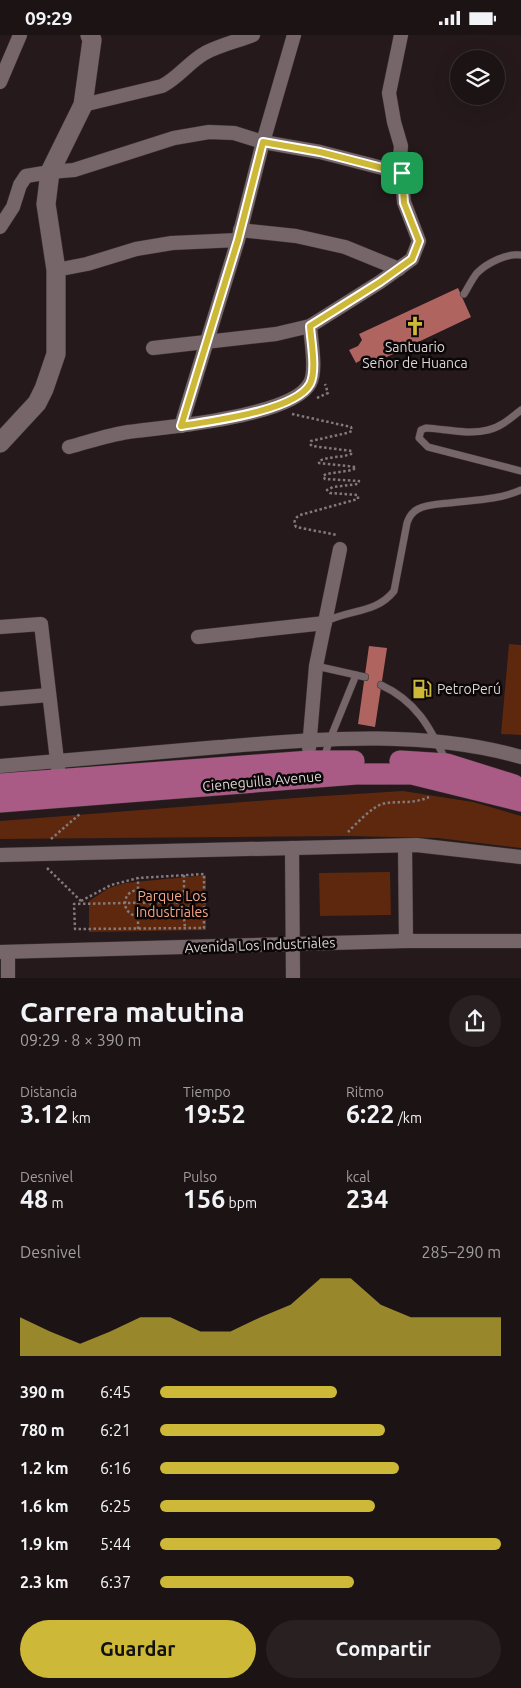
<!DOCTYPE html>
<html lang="es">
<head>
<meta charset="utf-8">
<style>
  :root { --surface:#1c1314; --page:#292022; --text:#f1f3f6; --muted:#a09ea0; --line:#3a3234; --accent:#ceb837 }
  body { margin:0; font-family:Ubuntu,sans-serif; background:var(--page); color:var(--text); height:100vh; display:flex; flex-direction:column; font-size:19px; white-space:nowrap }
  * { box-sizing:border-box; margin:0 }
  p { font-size:16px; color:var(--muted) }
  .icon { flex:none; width:28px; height:28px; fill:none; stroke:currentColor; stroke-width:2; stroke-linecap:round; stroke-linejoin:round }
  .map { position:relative; height:943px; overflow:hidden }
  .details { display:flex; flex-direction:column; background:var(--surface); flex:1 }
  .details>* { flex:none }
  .fabs { position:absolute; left:450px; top:15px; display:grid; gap:10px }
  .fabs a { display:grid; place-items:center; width:55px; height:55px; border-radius:50%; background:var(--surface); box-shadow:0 5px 20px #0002,0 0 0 1px var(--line); font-size:25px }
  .pin { position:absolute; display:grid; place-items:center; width:42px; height:42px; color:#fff; margin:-21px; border-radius:10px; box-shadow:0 2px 8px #0006 }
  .round { display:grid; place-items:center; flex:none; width:52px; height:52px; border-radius:26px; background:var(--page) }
  .overview { display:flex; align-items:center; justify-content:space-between; height:85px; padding:0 20px }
  h1 { font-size:28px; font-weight:600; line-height:38px }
  .metrics { display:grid; grid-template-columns:repeat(3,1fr); gap:8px; height:85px; padding:5px 20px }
  .metrics div { display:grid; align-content:center }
  .metrics b { font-size:25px; font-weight:600 }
  .metrics small { font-size:14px; font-weight:400 }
  .metrics p { font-size:14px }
  .chart { height:140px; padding:10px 20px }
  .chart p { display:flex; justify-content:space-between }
  .chart svg { width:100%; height:90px; margin-top:5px; fill:var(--accent); opacity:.7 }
  .cta { display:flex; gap:10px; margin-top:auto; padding:10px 20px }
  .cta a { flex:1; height:58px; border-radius:30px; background:var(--accent); color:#111; font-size:20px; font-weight:600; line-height:58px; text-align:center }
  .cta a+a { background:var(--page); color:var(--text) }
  ul { padding:0 20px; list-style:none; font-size:16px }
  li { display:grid; grid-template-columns:80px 60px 1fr; align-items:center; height:38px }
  li i { height:12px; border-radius:6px; background:var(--accent) }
  .status { display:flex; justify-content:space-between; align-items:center; height:35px; padding:0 25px; background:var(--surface); direction:ltr }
  .status svg { height:14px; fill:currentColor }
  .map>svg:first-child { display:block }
</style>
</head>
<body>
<div class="status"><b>09:29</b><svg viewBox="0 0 49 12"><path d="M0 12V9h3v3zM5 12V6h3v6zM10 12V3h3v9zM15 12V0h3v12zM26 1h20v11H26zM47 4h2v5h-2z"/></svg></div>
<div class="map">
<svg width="521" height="943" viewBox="0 0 521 943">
  <rect width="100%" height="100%" fill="#25191b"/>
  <g fill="#5d280e">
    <path d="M 509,609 L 521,610 L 521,700 L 501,699 Z"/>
    <path d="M 403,756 L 473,767 L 521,781 L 521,813 L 438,803 L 349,801 L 0,804 L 0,786 L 308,762 Z"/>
    <path d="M 390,837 L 391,880 L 320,881 L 319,838 Z"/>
    <path d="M 206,840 L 206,895 L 89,897 L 89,866 L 109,853 L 125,848 Z"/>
  </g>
  <g fill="#b0645f">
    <path d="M 458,253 L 471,282 L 374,328 L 363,324 L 356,328 L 349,315 L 358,311 L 362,305 L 359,299 Z"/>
    <path d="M 369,611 L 387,613 L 375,692 L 358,689 Z"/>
  </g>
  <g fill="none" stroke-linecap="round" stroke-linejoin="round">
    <defs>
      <g id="lane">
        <path d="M 464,259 C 468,253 472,244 477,238 C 487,228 507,218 521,220"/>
        <path d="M 521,375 C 511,383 501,392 488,395 C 469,400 445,394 426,393 L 421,395 L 419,403 L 428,412 L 521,436"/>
        <path d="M 325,587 C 349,574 376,579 394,556 L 407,488 C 409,482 412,477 418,474 C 428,469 439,469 449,468 C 472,465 499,465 521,455"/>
        <path d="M 316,631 L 365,642"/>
        <path d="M 381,650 C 416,666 430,692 446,726"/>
        <path d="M 324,723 L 330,704 L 356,640"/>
      </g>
      <g id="street">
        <path d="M 0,47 L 20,0"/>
        <path d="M 83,70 L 162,51 C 178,43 189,27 205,18 C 220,10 238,6 253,0"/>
        <path d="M 0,192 L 13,172 L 20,150 L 26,141 L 50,137 L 74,135 L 174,103 L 209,97 L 234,98 L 263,107 L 320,117 L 402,138"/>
        <path d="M 240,195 L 296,201 L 345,212 L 399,234"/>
        <path d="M 56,235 L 87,229 L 136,214 L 172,208 L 238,205"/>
        <path d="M 153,313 L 276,299 L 310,291 L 380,247 L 412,224 L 419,206 L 404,167 L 400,122 L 401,111 L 394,87 L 389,58 L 401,0"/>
        <path d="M 181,391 L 238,205 L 263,107 L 294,0"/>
        <path d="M 69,412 C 88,407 108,400 128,397 C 165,392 293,382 310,348 C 317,336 311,306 310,291"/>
        <path d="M 0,592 L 41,589 L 58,734"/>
        <path d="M 198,602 L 325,588"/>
        <path d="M 0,664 L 49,660"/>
        <path d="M 309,713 L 316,631 L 340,514"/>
        <path d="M 0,731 C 73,725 146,719 219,712 C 320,704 423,694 521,722"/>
        <path d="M 405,811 L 406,906"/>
        <path d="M 292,813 L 293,943"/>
        <path d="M 0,820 L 416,810 L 521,822"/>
        <path d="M 0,917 L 406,906 L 521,906"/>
        <path d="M 8,917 L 8,943"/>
      </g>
      <path id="secondary" d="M 0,408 L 37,368 L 44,354 L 56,319 L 56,235 L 46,169 L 50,137 L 83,70 L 92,5 L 90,0"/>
      <g id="primary">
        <path d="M 400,726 L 447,729 L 514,750"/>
        <path d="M 0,749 L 310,726 L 354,726"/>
        <path d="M 0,767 L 356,739 L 412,739 L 521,766"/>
      </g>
    </defs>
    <use href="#lane" stroke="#3c3334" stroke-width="8"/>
    <use href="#street" stroke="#3c3334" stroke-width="15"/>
    <use href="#secondary" stroke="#3c3334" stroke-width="20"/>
    <use href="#primary" stroke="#3c3334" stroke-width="22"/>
    <g stroke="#847a7b" stroke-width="2.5" stroke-dasharray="2.5 2.5" stroke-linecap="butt">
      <path d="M 317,363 L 328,358 L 325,349"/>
      <path d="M 292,379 L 351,392 L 352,396 L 347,398 L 311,406 L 310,409 L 312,411 L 352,416 L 351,419 C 341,423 329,421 319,426 L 319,428 L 356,432 L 353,435 L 326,439 L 323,441 L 325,444 L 359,446 L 358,449 L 333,452 L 327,455 L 330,458 L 358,460 L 358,464 L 300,480 C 295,483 293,486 296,492 L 337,500"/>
      <path d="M 348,797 C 356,789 372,772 382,769 C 398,765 411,770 429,762"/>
      <path d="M 51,804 L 81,778"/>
      <path d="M 47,833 L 81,866"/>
      <path d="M 184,840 L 184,861"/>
      <circle cx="138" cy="868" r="13"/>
      <circle cx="184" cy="867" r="7"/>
      <path d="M 81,866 L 111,850 L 138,843 L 204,839 L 204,893 L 75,894 L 74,869 L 177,867"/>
      <path d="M 190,866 L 204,866"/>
      <path d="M 183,874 L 185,893"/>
      <path d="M 138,894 L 138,843"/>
    </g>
    <use href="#lane" stroke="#766669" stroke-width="7"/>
    <use href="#street" stroke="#766669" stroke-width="14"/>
    <use href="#secondary" stroke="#766669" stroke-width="19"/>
    <use href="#primary" stroke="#a95b85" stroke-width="21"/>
  </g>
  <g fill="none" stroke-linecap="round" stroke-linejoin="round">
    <defs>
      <path id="route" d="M 263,107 L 320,117 L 402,138 L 404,168 L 419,206 L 412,224 L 380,247 L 310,291 C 311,306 317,336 310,349 C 295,376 211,386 181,391 L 238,205 Z"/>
    </defs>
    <use href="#route" stroke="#fff" stroke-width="10"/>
    <use href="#route" stroke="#ceb837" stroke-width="6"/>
  </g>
  <defs>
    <symbol id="church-bare" viewBox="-9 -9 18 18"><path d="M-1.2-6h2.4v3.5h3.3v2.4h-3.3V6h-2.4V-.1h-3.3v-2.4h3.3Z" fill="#ceb837" stroke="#0b0607" stroke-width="2.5" paint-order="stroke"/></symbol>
    <symbol id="fuel-bare" viewBox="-9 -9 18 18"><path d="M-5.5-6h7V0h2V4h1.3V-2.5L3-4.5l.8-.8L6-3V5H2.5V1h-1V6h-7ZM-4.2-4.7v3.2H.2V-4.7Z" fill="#ceb837" stroke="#0b0607" stroke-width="2.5" paint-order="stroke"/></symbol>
  </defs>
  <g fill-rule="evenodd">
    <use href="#church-bare" x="401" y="277" width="28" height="28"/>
    <use href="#fuel-bare" x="408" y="640" width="28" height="28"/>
  </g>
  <g text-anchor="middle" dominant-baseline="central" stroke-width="5" stroke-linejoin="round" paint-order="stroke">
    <g font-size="14" fill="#ddd4d5" stroke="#0b0607">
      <text x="415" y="312">Santuario<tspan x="415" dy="16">Señor de Huanca</tspan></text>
      <text x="437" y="654" text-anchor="start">PetroPerú</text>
    </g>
    <g font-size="14" fill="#ddd4d5" stroke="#0b0607">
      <text transform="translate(262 746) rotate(-5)">Cieneguilla Avenue</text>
      <text transform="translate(260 910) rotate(-2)">Avenida Los Industriales</text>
    </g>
    <g font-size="14" fill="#f6a888" stroke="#0b0607">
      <text x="172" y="861">Parque Los<tspan x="172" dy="16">Industriales</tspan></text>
    </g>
  </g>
</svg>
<div class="fabs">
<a><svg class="icon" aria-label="layers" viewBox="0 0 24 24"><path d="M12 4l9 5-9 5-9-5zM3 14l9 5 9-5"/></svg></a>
</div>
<div class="pin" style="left:402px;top:138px;background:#1e9e55"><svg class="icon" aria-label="arrive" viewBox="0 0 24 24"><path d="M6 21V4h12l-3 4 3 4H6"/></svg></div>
</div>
<section class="details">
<div class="overview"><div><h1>Carrera matutina</h1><p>09:29 · 8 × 390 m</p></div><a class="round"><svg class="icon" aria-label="share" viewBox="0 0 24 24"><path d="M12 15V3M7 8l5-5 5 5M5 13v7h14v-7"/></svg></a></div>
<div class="metrics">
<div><p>Distancia</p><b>3.12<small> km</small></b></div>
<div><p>Tiempo</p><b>19:52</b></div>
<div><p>Ritmo</p><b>6:22<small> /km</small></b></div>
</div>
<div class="metrics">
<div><p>Desnivel</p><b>48<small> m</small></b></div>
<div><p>Pulso</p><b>156<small> bpm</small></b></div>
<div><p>kcal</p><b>234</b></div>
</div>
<div class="chart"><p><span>Desnivel</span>285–290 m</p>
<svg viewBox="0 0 160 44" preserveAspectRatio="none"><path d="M0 44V25L10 32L20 38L30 32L40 25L50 25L60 32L70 32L80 25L90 19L100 6L110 6L120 19L130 25L140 25L150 25L160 25V44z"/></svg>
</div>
<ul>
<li><b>390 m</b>6:45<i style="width:52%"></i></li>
<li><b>780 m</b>6:21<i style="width:66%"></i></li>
<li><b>1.2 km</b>6:16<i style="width:70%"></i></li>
<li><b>1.6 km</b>6:25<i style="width:63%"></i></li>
<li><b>1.9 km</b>5:44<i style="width:100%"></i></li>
<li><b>2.3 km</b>6:37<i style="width:57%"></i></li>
</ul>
<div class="cta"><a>Guardar</a><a>Compartir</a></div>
</section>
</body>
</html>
